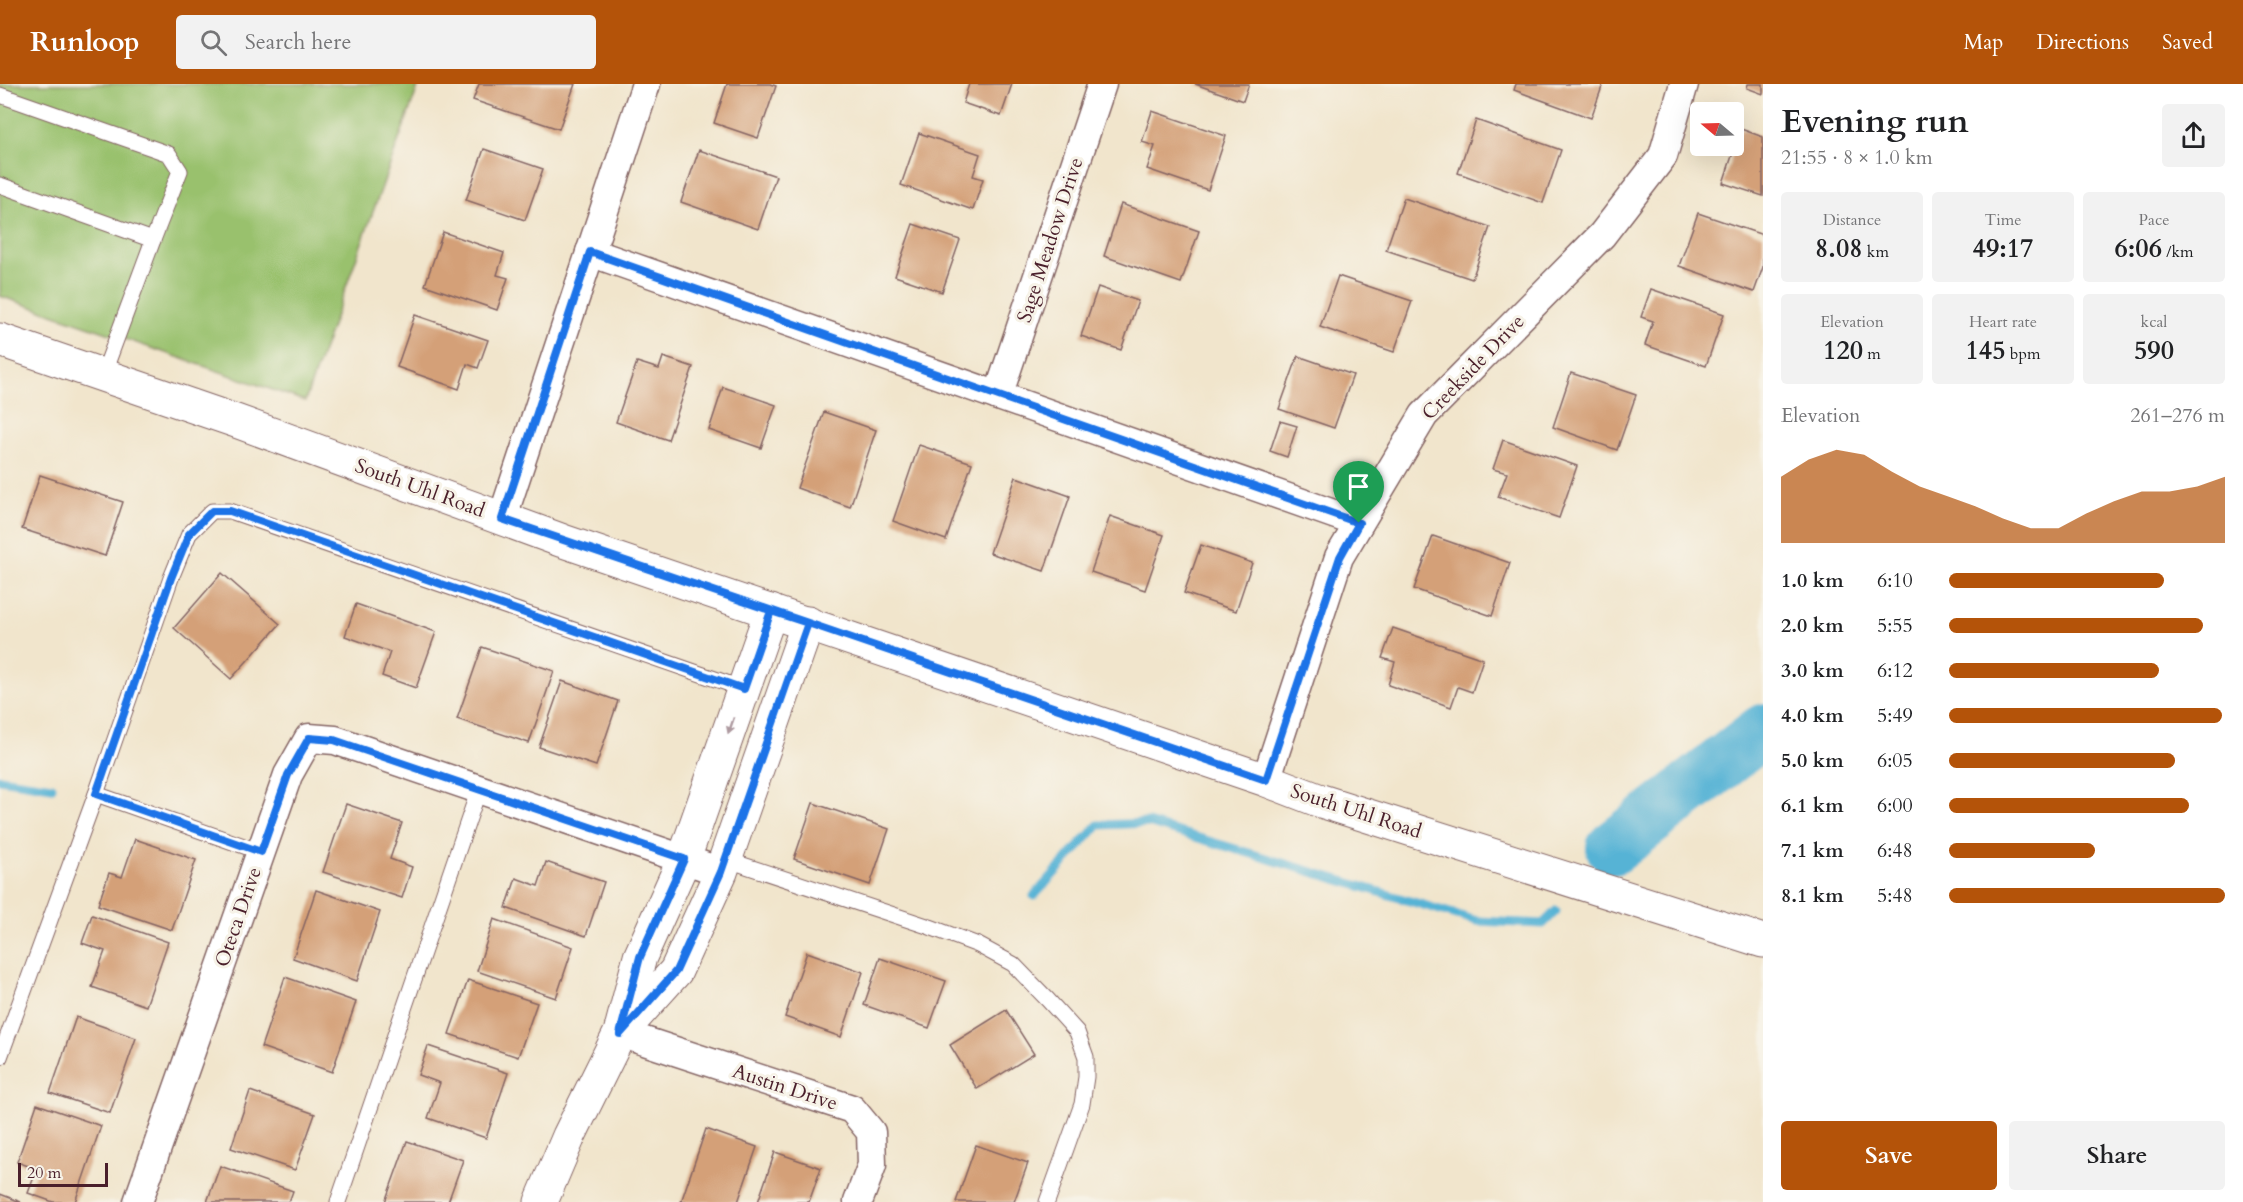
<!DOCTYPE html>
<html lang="en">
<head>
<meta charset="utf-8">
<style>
  :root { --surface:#fff; --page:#f2f2f2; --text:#202124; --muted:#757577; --accent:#b45309 }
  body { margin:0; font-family:Cardo,serif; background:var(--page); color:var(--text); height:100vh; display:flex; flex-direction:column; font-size:22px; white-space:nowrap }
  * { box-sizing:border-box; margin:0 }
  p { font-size:20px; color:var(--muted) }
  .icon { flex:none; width:33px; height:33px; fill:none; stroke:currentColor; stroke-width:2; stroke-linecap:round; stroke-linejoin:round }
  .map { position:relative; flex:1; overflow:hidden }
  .sheet { display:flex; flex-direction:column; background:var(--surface); width:480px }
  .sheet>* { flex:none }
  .needle { width:39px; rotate:289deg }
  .buttons { position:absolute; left:1690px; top:18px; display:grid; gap:12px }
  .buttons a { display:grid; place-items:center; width:54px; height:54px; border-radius:6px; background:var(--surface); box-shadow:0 6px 24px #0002; font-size:30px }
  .scale { position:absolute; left:18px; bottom:15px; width:90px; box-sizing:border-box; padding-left:6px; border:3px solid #4a1f2b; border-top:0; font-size:16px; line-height:21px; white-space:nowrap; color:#4a1f2b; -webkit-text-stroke:4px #f7f3e8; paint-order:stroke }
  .pin { position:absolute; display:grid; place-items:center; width:51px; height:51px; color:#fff; margin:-62px -26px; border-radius:50% 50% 50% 0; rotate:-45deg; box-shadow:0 0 6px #0007 }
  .pin .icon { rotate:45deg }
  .round { display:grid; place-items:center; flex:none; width:63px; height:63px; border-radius:6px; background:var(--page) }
  .headline { display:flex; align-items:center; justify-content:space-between; height:102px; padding:0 18px }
  h1 { font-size:33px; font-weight:800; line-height:45px }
  .figures { display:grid; grid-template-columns:repeat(3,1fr); gap:9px; height:102px; padding:6px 18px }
  .figures div { display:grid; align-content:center; border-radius:6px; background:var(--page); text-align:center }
  .figures b { font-size:26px; font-weight:800 }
  .figures small { font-size:16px; font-weight:400 }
  .figures p { font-size:16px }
  .chart { height:168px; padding:12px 18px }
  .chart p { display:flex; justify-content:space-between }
  .chart svg { width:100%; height:108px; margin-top:6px; fill:var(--accent); opacity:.7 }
  .primary-button { display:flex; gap:12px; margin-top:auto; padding:12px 18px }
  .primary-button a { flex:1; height:69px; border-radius:6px; background:var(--accent); color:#fff; font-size:24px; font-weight:800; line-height:69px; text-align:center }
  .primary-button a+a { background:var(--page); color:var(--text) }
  ul { padding:0 18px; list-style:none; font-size:20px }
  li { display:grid; grid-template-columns:96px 72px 1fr; align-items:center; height:45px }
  li i { height:15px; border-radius:8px; background:var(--accent) }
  header { display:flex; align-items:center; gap:36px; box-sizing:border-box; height:84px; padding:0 30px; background:var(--accent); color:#fff }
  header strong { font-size:28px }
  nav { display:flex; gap:33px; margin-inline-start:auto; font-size:21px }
  .search { width:420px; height:54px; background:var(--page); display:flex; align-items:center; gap:15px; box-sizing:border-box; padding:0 21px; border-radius:6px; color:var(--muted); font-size:22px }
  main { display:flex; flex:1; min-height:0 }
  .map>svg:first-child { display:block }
</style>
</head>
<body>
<header>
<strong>Runloop</strong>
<div class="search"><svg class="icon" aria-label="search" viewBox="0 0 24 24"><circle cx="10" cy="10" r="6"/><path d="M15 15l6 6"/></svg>Search here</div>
<nav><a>Map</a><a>Directions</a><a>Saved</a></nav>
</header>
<main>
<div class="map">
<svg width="1763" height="1118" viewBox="0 0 1763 1118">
  <rect width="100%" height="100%" fill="#f7f3e8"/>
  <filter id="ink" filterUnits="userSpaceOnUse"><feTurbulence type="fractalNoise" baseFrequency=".0167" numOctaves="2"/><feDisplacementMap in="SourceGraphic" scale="12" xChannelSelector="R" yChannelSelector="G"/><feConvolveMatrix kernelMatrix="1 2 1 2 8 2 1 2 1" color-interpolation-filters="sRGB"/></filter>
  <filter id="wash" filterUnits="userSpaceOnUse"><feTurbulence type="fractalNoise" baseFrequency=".008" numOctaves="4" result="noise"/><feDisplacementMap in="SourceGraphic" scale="24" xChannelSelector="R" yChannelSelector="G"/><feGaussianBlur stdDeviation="1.35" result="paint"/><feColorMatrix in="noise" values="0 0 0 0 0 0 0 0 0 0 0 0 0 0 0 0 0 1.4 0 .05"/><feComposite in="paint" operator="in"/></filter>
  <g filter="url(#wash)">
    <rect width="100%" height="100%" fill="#f1e5cc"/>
    <path fill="#99c16d" stroke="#72704c" stroke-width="1.5" d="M 0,0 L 419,0 L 305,317 L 0,212 Z"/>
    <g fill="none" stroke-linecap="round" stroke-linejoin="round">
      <g stroke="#57b3d5" stroke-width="9">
        <path d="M 0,695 L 52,703"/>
        <path d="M 1034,812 L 1098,741 L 1148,739 L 1477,837 L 1543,840 L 1556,827"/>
      </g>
      <path stroke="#57b3d5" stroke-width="54" d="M 1613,764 L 1763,647"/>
    </g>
    <g id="blocks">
      <g fill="#d4a078">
        <path d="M 479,0 L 575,0 L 559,45 L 473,16 Z"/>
        <path d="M 727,0 L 770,0 L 776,2 L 758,54 L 714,39 Z"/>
        <path d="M 969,0 L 1012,0 L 1001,32 L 963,19 Z"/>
        <path d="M 1195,0 L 1249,0 L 1243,17 Z"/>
        <path d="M 1516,0 L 1603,0 L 1591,34 L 1514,6 Z"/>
        <path d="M 1748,0 L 1763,0 L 1763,10 L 1747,4 Z"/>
        <path d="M 1152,27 L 1226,52 L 1208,106 L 1147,85 L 1155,62 L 1142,58 Z"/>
        <path d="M 1476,36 L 1561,66 L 1543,119 L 1458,89 Z"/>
        <path d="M 1741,45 L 1763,53 L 1763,112 L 1723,99 Z"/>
        <path d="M 919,49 L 980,70 L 973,92 L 983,95 L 973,126 L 901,101 Z"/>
        <path d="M 484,65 L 543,85 L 525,136 L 466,116 Z"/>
        <path d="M 699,66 L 776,92 L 758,145 L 681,118 Z"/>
        <path d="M 1404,114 L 1490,143 L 1472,195 L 1386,166 Z"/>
        <path d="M 1121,120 L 1199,147 L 1181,199 L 1104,172 Z"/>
        <path d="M 1698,129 L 1763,151 L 1763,183 L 1754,208 L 1679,182 Z"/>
        <path d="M 913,140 L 960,156 L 942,208 L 895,192 Z"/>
        <path d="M 443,148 L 504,169 L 497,191 L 508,194 L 497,226 L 425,201 Z"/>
        <path d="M 1338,192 L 1412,217 L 1394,268 L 1320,243 Z"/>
        <path d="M 1098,203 L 1138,217 L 1121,266 L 1081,252 Z"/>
        <path d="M 1651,205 L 1724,230 L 1706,282 L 1645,261 L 1653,237 L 1641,233 Z"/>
        <path d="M 415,231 L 488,256 L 478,284 L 467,280 L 459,305 L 397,283 Z"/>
        <path d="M 1298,272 L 1353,291 L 1334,344 L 1279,325 Z"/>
        <path d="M 663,273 L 693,283 L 668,356 L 616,338 L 637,278 L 659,285 Z"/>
        <path d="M 1571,289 L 1636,311 L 1617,366 L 1553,343 Z"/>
        <path d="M 723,303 L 776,321 L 761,364 L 709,346 Z"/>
        <path d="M 824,328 L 876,346 L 850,423 L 797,404 Z"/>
        <path d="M 1280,337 L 1297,342 L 1287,373 L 1270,367 Z"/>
        <path d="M 1503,356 L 1577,382 L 1559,434 L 1498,413 L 1507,389 L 1493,385 Z"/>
        <path d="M 919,361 L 972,379 L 946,456 L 893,437 Z"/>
        <path d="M 40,391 L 123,418 L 105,472 L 22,445 Z"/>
        <path d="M 1016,393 L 1070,412 L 1044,487 L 990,469 Z"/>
        <path d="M 1110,432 L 1164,451 L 1145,506 L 1091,488 Z"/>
        <path d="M 1433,452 L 1510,479 L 1492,532 L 1414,505 Z"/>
        <path d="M 1201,461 L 1252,479 L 1236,527 L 1184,509 Z"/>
        <path d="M 222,489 L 280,540 L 231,595 L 174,544 Z"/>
        <path d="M 356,520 L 436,548 L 416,604 L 382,592 L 390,568 L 345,552 Z"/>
        <path d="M 1393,544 L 1483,575 L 1472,608 L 1458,603 L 1451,623 L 1388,601 L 1395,578 L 1382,574 Z"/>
        <path d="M 482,563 L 554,587 L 529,659 L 457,635 Z"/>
        <path d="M 562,597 L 618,617 L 596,682 L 539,663 Z"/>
        <path d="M 813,719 L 889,745 L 870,801 L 794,775 Z"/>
        <path d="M 346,720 L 402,739 L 390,775 L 412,783 L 402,814 L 323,788 Z"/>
        <path d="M 135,755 L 196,776 L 172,846 L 98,821 L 109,789 L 122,793 Z"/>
        <path d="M 546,778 L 604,798 L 586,852 L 506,824 L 516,794 L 538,802 Z"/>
        <path d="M 316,806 L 380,828 L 357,897 L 293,874 Z"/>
        <path d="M 92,831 L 168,858 L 146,922 L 92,903 L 105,867 L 82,859 Z"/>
        <path d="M 494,835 L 573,863 L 556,914 L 477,887 Z"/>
        <path d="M 807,868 L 863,888 L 841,953 L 785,933 Z"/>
        <path d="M 880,874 L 946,897 L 929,944 L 864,921 Z"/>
        <path d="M 285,893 L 356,918 L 332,988 L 261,963 Z"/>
        <path d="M 468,896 L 537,919 L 518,973 L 449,950 Z"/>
        <path d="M 1006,926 L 1034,970 L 977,1005 L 950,961 Z"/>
        <path d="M 76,933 L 136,954 L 110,1029 L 50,1009 Z"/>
        <path d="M 428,962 L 508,989 L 486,1054 L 428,1034 L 440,999 L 418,991 Z"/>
        <path d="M 250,1007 L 315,1030 L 295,1086 L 231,1064 Z"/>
        <path d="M 37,1020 L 101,1042 L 75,1118 L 53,1118 L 28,1109 L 37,1085 L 17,1078 Z"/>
        <path d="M 706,1045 L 757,1063 L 738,1118 L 681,1118 Z"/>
        <path d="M 407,1057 L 463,1076 L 448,1118 L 385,1118 Z"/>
        <path d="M 976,1061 L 1028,1079 L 1014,1118 L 956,1118 Z"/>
        <path d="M 775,1068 L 821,1084 L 809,1118 L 758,1118 Z"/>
        <path d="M 220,1082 L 293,1107 L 289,1118 L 207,1118 Z"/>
        <path d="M 0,1110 L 21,1118 L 0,1118 Z"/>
      </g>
    </g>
  </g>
  <g filter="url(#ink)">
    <use href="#blocks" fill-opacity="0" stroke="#846463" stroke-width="1.5"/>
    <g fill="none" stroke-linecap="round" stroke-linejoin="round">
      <defs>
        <g id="lane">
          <path d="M 0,11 L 169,70 L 180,87 L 153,156"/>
          <path d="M 0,101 L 153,156 L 103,291"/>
          <path d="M 96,710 L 261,768"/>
          <path d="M 725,775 L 930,843 L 978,861 L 1013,880 L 1048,916 L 1077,948 L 1086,973 L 1086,993 L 1082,1020 L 1047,1118"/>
          <path d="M 0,973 L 96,710 L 171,494 L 189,450 L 212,427 L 230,427 L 744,605"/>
          <path d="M 338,1118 L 479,705"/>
        </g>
        <g id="street">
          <path d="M 590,168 L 1359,439"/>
          <path d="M 998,312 L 1102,0"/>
          <path d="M 502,435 L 646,0"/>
          <path d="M 1266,696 L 1339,473 L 1424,331 L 1602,151 L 1663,72 L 1684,0"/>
          <path d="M 620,949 L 852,1025 L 871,1048 L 872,1081 L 858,1118"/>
          <path d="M 138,1118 L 288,691 L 309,654 L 335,656 L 721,788"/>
        </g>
        <g id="secondary">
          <path d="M 0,256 L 236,337 L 563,457 L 1266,696 L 1318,716 L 1763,857"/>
          <path d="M 623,946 L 676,887 L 721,788 L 808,539"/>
          <path d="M 541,1118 L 569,1052 L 620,949 L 640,873 L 684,775 L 771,527"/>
        </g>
      </defs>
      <use href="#lane" stroke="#846463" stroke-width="17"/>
      <use href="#street" stroke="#846463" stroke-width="31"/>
      <use href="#secondary" stroke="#846463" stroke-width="35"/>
      <use href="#lane" stroke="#fff" stroke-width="15"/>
      <use href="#street" stroke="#fff" stroke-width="28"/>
      <use href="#secondary" stroke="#fff" stroke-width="33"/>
    </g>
    <defs><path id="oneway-solid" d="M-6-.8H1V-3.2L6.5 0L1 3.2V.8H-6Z" transform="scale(1.5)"/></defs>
    <use fill="#ae9aa0" href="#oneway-solid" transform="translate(731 642) rotate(109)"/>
  </g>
  <g fill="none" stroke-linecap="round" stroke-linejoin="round" filter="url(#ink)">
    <defs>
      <path id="route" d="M 1359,439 L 1340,473 L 1266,696 L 808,539 L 771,527 L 744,605 L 230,427 L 212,427 L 189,450 L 171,494 L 96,710 L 261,768 L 288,691 L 309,654 L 334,656 L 684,775 L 640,873 L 620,950 L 676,887 L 721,788 L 808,539 L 502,435 L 590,168 L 1359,439"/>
    </defs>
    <use href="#route" stroke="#fff" stroke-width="12"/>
    <use href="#route" stroke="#1a73e8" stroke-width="8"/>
  </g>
  <g text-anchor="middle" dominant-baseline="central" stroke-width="6" stroke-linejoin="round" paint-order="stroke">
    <g font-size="20" fill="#4a1f2b" stroke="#f7f3e8">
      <text transform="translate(1050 156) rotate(-72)">Sage Meadow Drive</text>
      <text transform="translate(1473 283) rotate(-46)">Creekside Drive</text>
      <text transform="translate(420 404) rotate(20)">South Uhl Road</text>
      <text transform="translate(1356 727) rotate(18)">South Uhl Road</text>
      <text transform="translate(238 833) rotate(-71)">Oteca Drive</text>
      <text transform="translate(785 1003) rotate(18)">Austin Drive</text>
    </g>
  </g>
</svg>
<div class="buttons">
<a><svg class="needle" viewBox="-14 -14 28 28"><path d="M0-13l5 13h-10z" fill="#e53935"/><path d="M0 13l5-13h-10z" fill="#757577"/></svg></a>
</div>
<div class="scale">20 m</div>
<div class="pin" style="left:1359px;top:439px;background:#1e9e55"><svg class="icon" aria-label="arrive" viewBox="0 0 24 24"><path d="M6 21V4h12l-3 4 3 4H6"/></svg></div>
</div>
<section class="sheet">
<div class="headline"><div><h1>Evening run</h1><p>21:55 · 8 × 1.0 km</p></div><a class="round"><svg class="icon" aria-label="share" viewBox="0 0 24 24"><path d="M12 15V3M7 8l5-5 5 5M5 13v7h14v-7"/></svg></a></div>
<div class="figures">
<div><p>Distance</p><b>8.08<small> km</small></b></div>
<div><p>Time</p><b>49:17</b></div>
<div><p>Pace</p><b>6:06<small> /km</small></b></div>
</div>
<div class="figures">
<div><p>Elevation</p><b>120<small> m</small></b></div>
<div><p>Heart rate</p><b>145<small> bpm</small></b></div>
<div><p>kcal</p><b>590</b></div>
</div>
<div class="chart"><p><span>Elevation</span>261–276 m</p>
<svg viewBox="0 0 160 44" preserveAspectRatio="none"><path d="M0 44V17L10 10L20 6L30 8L40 15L50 21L60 25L70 29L80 34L90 38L100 38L110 32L120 27L130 23L140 23L150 21L160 17V44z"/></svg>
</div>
<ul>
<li><b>1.0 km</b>6:10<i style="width:78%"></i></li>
<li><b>2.0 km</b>5:55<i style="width:92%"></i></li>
<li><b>3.0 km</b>6:12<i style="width:76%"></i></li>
<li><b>4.0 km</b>5:49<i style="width:99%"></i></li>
<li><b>5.0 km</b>6:05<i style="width:82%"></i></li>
<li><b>6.1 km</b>6:00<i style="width:87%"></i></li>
<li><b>7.1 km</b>6:48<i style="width:53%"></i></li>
<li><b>8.1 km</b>5:48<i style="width:100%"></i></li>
</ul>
<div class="primary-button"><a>Save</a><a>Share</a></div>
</section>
</main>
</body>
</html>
